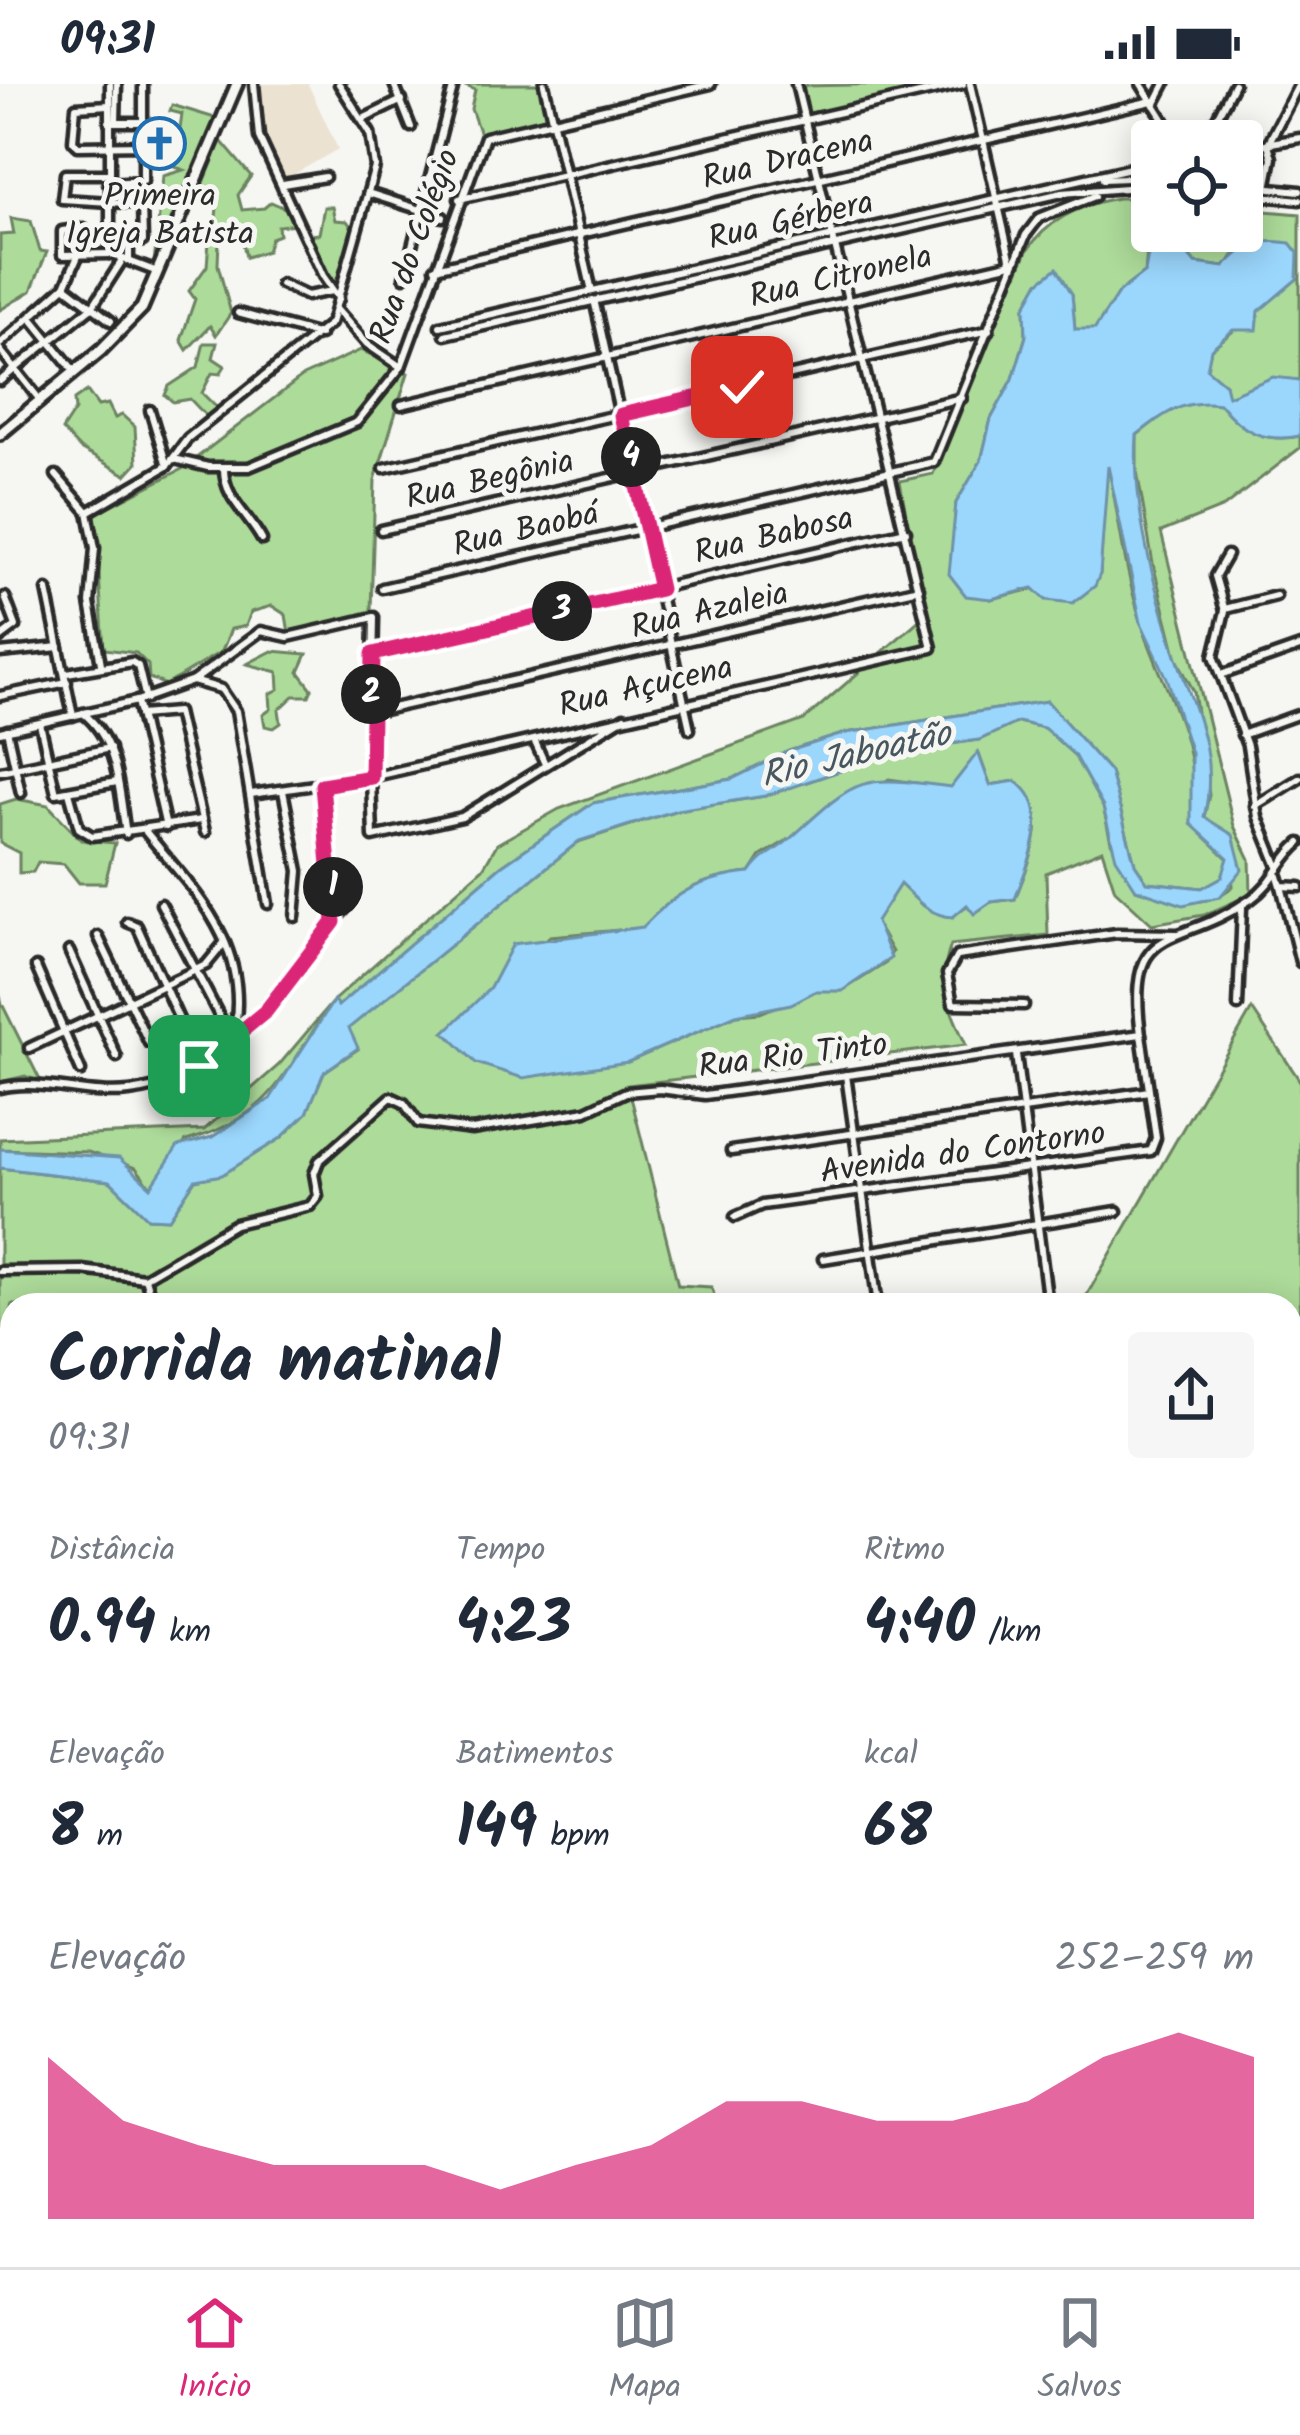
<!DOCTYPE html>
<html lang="pt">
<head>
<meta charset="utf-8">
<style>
  :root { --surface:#fff; --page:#f6f6f7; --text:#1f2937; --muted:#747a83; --line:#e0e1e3; --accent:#db2777 }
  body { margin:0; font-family:Kalam,sans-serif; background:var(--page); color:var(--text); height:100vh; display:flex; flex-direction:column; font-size:45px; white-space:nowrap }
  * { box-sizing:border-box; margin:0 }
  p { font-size:39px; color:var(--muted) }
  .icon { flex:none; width:66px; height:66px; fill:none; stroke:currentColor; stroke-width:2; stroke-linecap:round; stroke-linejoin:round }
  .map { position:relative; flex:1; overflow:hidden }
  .drawer { position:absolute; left:0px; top:1209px; width:1302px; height:975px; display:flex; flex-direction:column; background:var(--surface); border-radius:36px 36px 0 0; box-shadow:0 6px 30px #0003 }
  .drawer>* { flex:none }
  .buttons { position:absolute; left:1131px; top:36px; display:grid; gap:24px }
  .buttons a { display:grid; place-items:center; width:132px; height:132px; border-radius:12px; background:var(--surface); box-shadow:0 6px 30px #0003; font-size:60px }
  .pin { position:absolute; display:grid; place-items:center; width:102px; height:102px; color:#fff; margin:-51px; border-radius:24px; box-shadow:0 6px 18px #0006 }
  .km { position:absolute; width:60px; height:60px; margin:-30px; border-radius:50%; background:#222; color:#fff; font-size:33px; line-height:60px; text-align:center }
  .round { display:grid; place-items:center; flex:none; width:126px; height:126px; border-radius:12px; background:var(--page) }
  .summary { display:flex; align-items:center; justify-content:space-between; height:204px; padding:0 48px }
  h1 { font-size:66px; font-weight:700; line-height:90px }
  .stats { display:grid; grid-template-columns:repeat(3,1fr); gap:18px; height:204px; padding:12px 48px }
  .stats div { display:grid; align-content:center }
  .stats b { font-size:60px; font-weight:700 }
  .stats small { font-size:33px; font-weight:400 }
  .stats p { font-size:33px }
  .chart { height:336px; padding:24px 48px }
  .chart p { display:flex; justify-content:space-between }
  .chart svg { width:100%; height:216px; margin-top:12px; fill:var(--accent); opacity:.7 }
  .status { display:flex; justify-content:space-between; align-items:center; height:84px; padding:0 60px; background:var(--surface); direction:ltr }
  .status svg { height:33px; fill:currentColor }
  .dock { display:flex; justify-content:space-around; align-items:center; height:168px; border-top:3px solid var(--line); background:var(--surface); font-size:33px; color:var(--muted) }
  .dock a { display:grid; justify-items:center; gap:6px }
  .dock .active { color:var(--accent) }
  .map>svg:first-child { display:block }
</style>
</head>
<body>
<div class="status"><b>09:31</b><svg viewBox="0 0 49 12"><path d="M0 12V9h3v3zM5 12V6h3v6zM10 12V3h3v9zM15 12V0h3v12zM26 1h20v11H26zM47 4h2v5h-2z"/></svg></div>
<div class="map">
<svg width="1300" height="2183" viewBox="0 0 1300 2183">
  <rect width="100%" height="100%" fill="#f6f6f2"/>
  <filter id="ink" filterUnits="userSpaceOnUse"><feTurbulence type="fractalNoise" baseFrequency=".00833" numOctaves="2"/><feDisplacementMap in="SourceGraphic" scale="24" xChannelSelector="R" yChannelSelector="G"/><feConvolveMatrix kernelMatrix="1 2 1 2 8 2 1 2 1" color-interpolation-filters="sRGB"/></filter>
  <g filter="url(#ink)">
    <path fill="#ece2d2" d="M 257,0 L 308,0 L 338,65 L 284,96 L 260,48 Z"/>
    <g fill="#addb9a" stroke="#6c8362" stroke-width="3" fill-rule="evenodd">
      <path d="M 461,0 L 542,0 L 548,32 L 481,53 L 471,25 L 475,6 Z"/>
      <path d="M 903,0 L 906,10 L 809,30 L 803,2 Z"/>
      <path d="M 172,21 L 215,34 L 154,180 L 163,92 L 184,86 L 175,83 L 182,30 L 170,27 Z"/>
      <path d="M 221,57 L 251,92 L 238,111 L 242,126 L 264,124 L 271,118 L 291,127 L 297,140 L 278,142 L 279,151 L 271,154 L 267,167 L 246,173 L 243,159 L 215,142 L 218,115 L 199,111 Z"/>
      <path d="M 1118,114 L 1152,114 L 1145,188 L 1119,208 L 1095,245 L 1075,246 L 1072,210 L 1039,198 L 1025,223 L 1026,252 L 1013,295 L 991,335 L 981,377 L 956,419 L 953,462 L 991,515 L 1100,490 L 1107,374 C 1118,428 1124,485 1141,537 C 1164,611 1202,654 1191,739 L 1228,775 L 1222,793 L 1202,804 L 1147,798 L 1135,780 L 1110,688 L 1047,617 L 846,649 L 789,667 L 732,695 L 593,719 L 501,782 L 337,923 L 333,917 C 283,988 277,1031 186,1057 L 151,1103 L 136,1084 L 88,1068 L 0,1065 L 0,1055 L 204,1046 L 279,981 L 334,916 L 483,784 L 497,760 L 559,725 L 804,636 L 924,532 L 900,397 L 933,390 L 1027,167 C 1048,135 1082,120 1118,114 Z"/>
      <path d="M 324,123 L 332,123 L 335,136 L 347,137 L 352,144 L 337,207 L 308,151 L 319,150 Z"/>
      <path d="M 1242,125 L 1300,130 L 1300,296 L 1286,295 L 1227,312 L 1225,300 L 1206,285 L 1211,265 L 1297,195 L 1242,163 L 1224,183 L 1195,179 L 1169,147 L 1242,147 Z"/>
      <path d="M 11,134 L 31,137 L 40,167 L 47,168 L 31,207 L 0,226 L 0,151 L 14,150 Z"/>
      <path d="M 219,155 L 218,181 L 231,229 L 216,251 L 210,242 L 187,266 L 181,256 L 195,215 L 189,207 L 207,182 L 209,157 Z"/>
      <path d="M 204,259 L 217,259 L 213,274 L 225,282 L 220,290 L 212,289 L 202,309 L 219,326 L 207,333 L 190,315 L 173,318 L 165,311 L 169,302 L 198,283 Z"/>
      <path d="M 361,266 L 408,289 L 375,396 L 371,527 L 289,549 L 286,531 L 272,522 L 251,528 L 246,542 L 231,545 L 222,567 L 166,601 L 149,594 L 148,581 L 136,569 L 104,565 L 95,430 L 182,385 L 303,292 Z"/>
      <path d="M 87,307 L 98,322 L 108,320 L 115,334 L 122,331 L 135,343 L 137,379 L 126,391 L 80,365 L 62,346 L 75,326 L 74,316 Z"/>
      <path d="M 1196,317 L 1220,320 C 1242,347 1264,359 1300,352 L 1300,364 L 1224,423 L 1161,448 L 1234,742 L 1250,775 L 1251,810 L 1204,831 L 1152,840 L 1115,806 L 1102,766 L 1046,789 L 1048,851 L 951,861 C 936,901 950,925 966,961 L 628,1001 L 678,1201 L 711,1203 L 718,1221 L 12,1221 L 12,2172 L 1290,2172 L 1290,1221 L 1081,1221 L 1252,925 L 1300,997 L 1300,2183 L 0,2183 L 0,1084 L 110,1097 L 148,1134 L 169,1135 L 195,1096 L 223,1090 L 281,1054 L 307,1029 L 324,988 L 358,965 L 348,944 L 578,758 L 677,726 L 765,712 L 899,667 L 979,656 L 1018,638 L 1044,644 L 1074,671 L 1103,723 L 1111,758 L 1136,805 C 1170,816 1203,828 1233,802 L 1229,751 L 1204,733 L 1209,711 L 1194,608 L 1177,575 L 1153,480 L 1137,387 L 1137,351 L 1169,326 ZM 979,670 L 990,701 L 1015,697 C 1055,725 1030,776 1015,815 L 991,818 L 974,829 L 968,821 L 958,828 L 923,822 L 900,800 L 875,838 L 892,868 L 886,879 L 842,907 L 816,906 L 760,929 L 736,931 L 628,978 L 445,948 L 550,852 L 643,844 C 675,808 701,794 750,789 L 761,772 L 889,695 L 951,704 Z"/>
      <path d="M 272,567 L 307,570 L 299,588 L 312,605 L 309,612 L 294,612 L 279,626 L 281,639 L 274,644 L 265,642 L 263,631 L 271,625 L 270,610 L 279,605 L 278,588 L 247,580 Z"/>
      <path d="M 16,715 L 48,721 L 81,756 L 115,759 L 105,799 L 79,799 L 64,780 L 38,778 L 33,788 L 19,789 L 19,769 L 0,759 L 0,720 Z"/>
      <path d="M 0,911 L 2,920 L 41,998 L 25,992 L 0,998 Z"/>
    </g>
    <g fill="#9bd6fc" stroke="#6e92a8" stroke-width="3">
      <path d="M 1152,147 L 1169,147 L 1195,179 L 1224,183 C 1245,160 1259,154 1290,159 L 1298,169 L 1297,195 L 1259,227 L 1257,246 L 1233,246 L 1211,265 L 1207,285 L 1225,300 L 1228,312 L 1273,293 L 1300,296 L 1300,352 C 1264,359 1242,348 1220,320 C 1184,315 1164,329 1137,351 C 1132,422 1154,504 1176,571 C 1195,628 1219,671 1204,733 L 1233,751 L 1242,786 L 1220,813 L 1183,821 L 1136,805 L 1116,774 L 1103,723 L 1074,671 L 1044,644 L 1018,638 L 979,656 L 899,667 L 765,712 L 677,726 L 579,757 L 349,944 L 358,964 L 324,988 L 307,1029 L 281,1054 L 222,1091 L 195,1096 L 169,1135 L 148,1134 L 110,1097 L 0,1084 L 0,1065 L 119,1074 L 151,1103 L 178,1062 L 212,1053 L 270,1015 L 334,916 L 338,922 L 501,782 L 593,719 L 732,695 L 789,667 L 846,649 L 1047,617 L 1110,688 L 1135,780 L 1147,798 L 1202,804 L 1222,793 L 1228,774 L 1191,740 L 1191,669 L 1167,594 L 1141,539 L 1108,382 L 1100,490 L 1095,502 L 1073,519 L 1046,516 L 1033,504 L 991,515 L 966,512 L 949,490 L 956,419 L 981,377 L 991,335 L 1013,295 L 1026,252 L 1025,223 L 1039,198 L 1057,184 L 1072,210 L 1075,245 L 1095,245 L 1119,208 L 1145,188 Z"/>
      <path d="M 978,668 L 990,701 L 1016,697 C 1055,725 1029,776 1015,815 L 991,818 L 974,830 L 967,821 L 953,833 C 929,832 916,815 900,800 L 876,838 L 891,874 L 842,907 L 816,907 L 791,920 L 736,931 L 628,978 L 523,994 L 476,979 L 445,948 L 490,904 L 513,860 L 643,843 C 676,808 701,794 750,789 C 762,770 776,768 792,753 C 859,692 859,691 951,703 Z"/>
    </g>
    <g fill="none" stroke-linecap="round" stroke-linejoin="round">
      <defs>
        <g id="street">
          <path d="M 110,0 L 110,170 L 155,187"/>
          <path d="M 254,0 L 259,53 L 323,192 L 339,215"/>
          <path d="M 394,0 L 411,43"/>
          <path d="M 544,0 L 592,207"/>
          <path d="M 970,0 L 1011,178"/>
          <path d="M 1141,0 L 1177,57"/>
          <path d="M 1154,21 L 1165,0"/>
          <path d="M 363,35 L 402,16"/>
          <path d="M 109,38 L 143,38 L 143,0"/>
          <path d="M 116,38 L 117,0"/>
          <path d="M 1205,57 L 1234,0"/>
          <path d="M 1242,64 L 1300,54"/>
          <path d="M 108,90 L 65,90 L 62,115 L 142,120 L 143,157 L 129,159 L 129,177"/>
          <path d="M 1103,95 L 1152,93"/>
          <path d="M 108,99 L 143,97 L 143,61 L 78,62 L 73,57 L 76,23 L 109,21"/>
          <path d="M 283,100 L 325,93"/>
          <path d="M 1242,101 L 1300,107"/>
          <path d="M 1266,104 L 1272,74 L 1268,60 L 1299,0"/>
          <path d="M 371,110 L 443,133"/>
          <path d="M 1242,110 L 1300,116"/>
          <path d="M 459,115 L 963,0"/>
          <path d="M 84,144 L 62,147 L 62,171 L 110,170"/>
          <path d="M 435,184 L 1152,17"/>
          <path d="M 404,193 L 454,0"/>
          <path d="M 281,200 L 307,212 L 332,207"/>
          <path d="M 65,202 L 111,237"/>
          <path d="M 595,220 L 690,645"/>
          <path d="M 337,226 L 367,260 L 401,283"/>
          <path d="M 238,229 L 320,251"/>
          <path d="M 32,235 L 75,288"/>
          <path d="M 440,242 L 1152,79"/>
          <path d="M 445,251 L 1062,109 L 1152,102"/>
          <path d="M 0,260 L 65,202 L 78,172"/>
          <path d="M 0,266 L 40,316"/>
          <path d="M 0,297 L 93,222 L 123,175"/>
          <path d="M 401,321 L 1012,179"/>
          <path d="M 150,326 L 167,382"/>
          <path d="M 174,375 L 208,383 L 249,383 L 357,338 L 401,283 L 485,53 L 711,0"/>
          <path d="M 384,384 L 989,246"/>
          <path d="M 224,385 C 224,414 248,430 262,456"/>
          <path d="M 56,391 L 88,428"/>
          <path d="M 381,446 L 962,314"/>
          <path d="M 1227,471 L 1215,492 L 1225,527 L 1214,572 L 1247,662 L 1258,733 L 1279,785"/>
          <path d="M 382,504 L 934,378 L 1026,151 L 1039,134 L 1095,112"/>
          <path d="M 47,506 L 73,632"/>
          <path d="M 1225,525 L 1276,512"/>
          <path d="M 0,554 L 16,542 L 5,513"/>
          <path d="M 0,569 L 59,563"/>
          <path d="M 373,570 L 906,447"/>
          <path d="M 101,580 L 90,519 L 95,464 L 88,428 L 167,382 L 188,354 L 331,239 L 375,83 L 370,49 L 339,0"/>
          <path d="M 67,589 L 132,578 L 138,582 L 146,615"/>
          <path d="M 1221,591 L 1300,563"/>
          <path d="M 193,597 L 221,605 L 236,627 L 268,820"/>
          <path d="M 0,612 L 67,598"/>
          <path d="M 137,617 L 193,597 L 261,547 L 288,553 L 374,533 L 371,693 L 251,710"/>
          <path d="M 83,629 C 119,657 119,708 126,750"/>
          <path d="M 371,629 L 919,504"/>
          <path d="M 140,631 L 177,628 L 205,748"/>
          <path d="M 624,633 L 462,733 L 373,753 L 371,693 L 932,564 L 796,0"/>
          <path d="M 40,640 L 56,709 L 117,698"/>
          <path d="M 7,646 L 21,709"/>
          <path d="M 0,648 L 137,617 L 166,743"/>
          <path d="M 1242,651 L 1300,630"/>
          <path d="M 534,656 L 545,680"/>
          <path d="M 0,687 L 110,664"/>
          <path d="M 322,702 L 334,835"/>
          <path d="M 283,707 L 299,787 L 295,833"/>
          <path d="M 69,708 L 79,744 L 92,752 L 201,736"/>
          <path d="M 1255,722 L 1300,694"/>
          <path d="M 146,748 C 196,810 251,860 234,950"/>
          <path d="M 1278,792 L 1281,802 L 1300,803"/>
          <path d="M 1281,802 L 1300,878"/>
          <path d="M 161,820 L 225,943"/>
          <path d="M 127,838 L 137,842 L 182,942"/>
          <path d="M 98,852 L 149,959"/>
          <path d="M 69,867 L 117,973"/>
          <path d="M 36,883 L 81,987"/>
          <path d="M 1024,921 L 953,920 L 947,890 L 957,872 L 1117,849 L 1176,850"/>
          <path d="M 1238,922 L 1242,824"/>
          <path d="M 29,964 L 206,881 L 224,859"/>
          <path d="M 1016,970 L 1048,1221"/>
          <path d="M 846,991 L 878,1221"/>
          <path d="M 0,1004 C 41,994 87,1013 129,1008 C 235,997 282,890 348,822"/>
          <path d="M 731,1067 L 1149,1007"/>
          <path d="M 735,1133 L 762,1121 L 1151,1067 L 1156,1054 L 1141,950"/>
          <path d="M 823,1175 L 1117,1127"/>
          <path d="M 0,1187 L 82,1186 L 144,1194 L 235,1140 L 310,1122 L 318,1112 L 314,1090 L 319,1077 L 391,1013 L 404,1019 L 418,1039 L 472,1046 L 586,1027 L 626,1008 L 660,1005 L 705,1011 L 1141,950 C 1125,833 1177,867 1251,815 C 1274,799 1279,777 1300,759"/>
          <path d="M 145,1194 L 153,1221"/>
          <path d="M 758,2172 L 759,2183"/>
          <path d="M 93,2183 L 93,2172"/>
          <path d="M 494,2183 L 509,2172"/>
          <path d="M 501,2183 L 516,2183"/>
        </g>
        <path id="secondary" d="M 0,350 L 100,267 L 142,224 L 237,0"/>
      </defs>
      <use href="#street" stroke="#2b2b2b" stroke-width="15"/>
      <use href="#secondary" stroke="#2b2b2b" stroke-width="18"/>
      <use href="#street" stroke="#f6f6f2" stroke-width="6"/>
      <use href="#secondary" stroke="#f6f6f2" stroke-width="9"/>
    </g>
  </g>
  <g fill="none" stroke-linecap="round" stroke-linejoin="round" filter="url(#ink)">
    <defs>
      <path id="route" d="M 199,982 L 266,927 L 334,838 L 322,701 L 371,693 L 373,570 L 660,505 L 621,331 L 742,303"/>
    </defs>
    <use href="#route" stroke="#fff" stroke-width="24"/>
    <use href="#route" stroke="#db2777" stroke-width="15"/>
  </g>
  <defs>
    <symbol id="church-ring" viewBox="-11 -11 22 22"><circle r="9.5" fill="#f6f6f2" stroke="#1f6fb2" stroke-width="1.5"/><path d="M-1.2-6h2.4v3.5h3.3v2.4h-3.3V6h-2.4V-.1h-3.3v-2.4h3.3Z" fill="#1f6fb2"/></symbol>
  </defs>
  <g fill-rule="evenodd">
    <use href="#church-ring" x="130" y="30" width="59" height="59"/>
  </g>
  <g text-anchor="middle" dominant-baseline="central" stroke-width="10" stroke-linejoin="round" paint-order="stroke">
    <g font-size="33" fill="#2b2b2b" stroke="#f6f6f2">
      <text transform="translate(788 77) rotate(-13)">Rua Dracena</text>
      <text transform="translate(791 138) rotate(-13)">Rua Gérbera</text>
      <text transform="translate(416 163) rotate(-70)">Rua do Colégio</text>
      <text transform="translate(841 194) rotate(-13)">Rua Citronela</text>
      <text transform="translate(490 397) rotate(-13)">Rua Begônia</text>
      <text transform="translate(526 447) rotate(-13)">Rua Baobá</text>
      <text transform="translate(774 453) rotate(-13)">Rua Babosa</text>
      <text transform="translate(710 528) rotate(-13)">Rua Azaleia</text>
      <text transform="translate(646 604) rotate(-13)">Rua Açucena</text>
      <text transform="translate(793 973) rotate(-7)">Rua Rio Tinto</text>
      <text transform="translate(963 1070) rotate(-8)">Avenida do Contorno</text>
    </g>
    <g font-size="33" fill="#2b2b2b" stroke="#f6f6f2">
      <text x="160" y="113">Primeira<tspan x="160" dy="38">Igreja Batista</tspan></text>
    </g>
    <g font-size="36" font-style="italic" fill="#47565f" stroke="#f6f6f2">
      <text transform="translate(856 672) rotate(-13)">Rio Jaboatão</text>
    </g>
  </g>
</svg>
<div class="buttons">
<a><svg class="icon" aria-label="locate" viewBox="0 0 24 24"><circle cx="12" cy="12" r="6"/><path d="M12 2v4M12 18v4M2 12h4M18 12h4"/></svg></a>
</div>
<div class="pin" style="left:199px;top:982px;background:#1e9e55"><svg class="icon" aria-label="arrive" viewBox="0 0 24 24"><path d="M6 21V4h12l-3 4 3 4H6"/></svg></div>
<div class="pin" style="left:742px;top:303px;background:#d93025"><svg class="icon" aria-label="check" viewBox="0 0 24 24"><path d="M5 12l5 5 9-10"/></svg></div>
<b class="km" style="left:333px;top:803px">1</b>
<b class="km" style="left:371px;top:610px">2</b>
<b class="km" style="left:562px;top:527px">3</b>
<b class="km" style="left:631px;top:373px">4</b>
<section class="drawer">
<div class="summary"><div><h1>Corrida matinal</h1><p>09:31</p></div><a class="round"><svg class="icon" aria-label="share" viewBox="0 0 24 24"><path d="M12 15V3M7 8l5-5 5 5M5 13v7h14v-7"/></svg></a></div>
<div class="stats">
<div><p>Distância</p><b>0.94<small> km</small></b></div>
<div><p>Tempo</p><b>4:23</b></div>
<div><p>Ritmo</p><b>4:40<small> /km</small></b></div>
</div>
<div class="stats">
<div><p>Elevação</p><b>8<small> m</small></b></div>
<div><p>Batimentos</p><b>149<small> bpm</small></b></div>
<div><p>kcal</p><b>68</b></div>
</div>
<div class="chart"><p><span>Elevação</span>252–259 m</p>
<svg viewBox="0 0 160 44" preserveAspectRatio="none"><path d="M0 44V11L10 24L20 29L30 33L40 33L50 33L60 38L70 33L80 29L90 20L100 20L110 24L120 24L130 20L140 11L150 6L160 11V44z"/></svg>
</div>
</section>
</div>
<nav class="dock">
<a class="active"><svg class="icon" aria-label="home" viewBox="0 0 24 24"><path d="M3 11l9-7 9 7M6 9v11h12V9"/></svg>Início</a>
<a><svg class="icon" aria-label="map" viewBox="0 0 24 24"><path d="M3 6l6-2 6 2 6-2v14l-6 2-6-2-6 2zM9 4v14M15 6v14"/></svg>Mapa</a>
<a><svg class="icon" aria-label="saved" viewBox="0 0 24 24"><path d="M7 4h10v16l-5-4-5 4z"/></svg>Salvos</a>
</nav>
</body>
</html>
